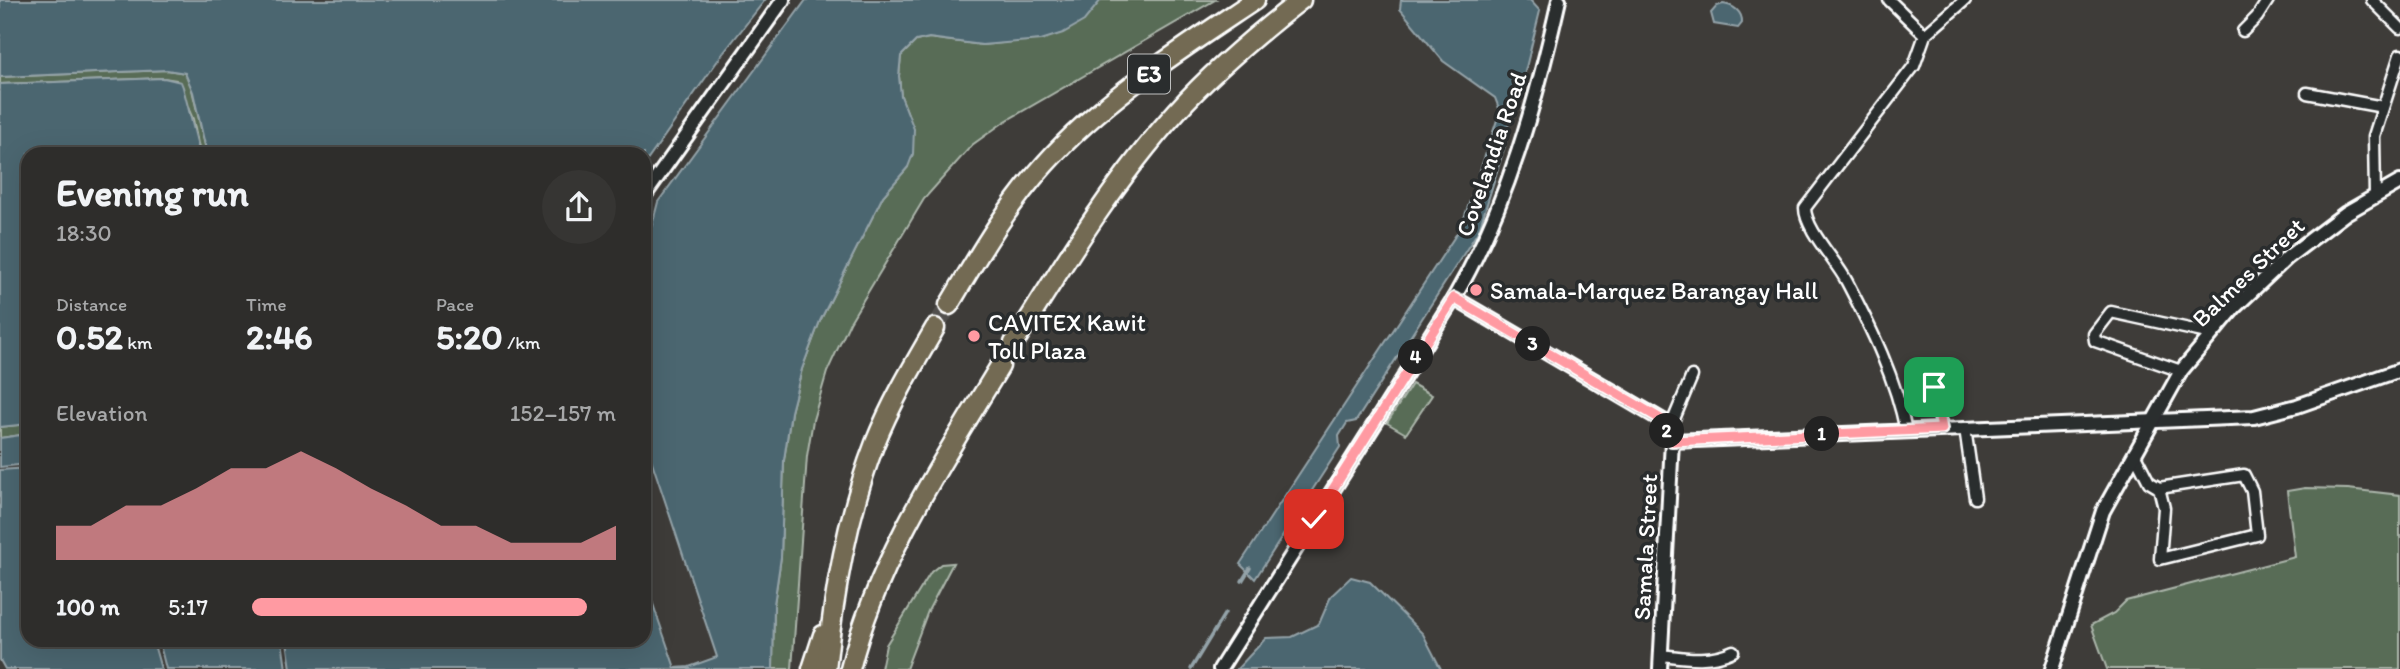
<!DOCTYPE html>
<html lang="en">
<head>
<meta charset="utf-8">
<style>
  :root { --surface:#2e2d2b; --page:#363533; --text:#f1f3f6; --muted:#a7a8a9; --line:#494947; --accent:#ff9aa2 }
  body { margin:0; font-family:Itim,sans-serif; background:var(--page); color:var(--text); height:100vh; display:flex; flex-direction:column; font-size:26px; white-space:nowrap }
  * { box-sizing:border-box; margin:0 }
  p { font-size:23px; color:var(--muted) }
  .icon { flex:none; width:38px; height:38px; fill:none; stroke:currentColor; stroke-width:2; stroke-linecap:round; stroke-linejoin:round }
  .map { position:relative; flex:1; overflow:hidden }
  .side { position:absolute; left:21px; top:147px; width:630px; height:500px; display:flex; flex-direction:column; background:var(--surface); border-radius:21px; box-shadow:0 7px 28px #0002,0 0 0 2px var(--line) }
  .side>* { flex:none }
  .pin { position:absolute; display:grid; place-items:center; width:60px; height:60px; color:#fff; margin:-30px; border-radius:14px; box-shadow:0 4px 10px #0006 }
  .km { position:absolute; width:35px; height:35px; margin:-18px; border-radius:50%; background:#222; color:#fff; font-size:19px; line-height:35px; text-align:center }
  .round { display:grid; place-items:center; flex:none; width:74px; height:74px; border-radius:37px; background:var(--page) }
  .headline { display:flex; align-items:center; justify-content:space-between; height:119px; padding:0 35px }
  h1 { font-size:38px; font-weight:700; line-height:52px }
  .stats { display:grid; grid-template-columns:repeat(3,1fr); gap:10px; height:119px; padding:7px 35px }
  .stats div { display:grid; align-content:center }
  .stats b { font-size:35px; font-weight:700 }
  .stats small { font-size:19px; font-weight:400 }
  .stats p { font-size:19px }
  .chart { height:196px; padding:14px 35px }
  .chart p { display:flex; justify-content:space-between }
  .chart svg { width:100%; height:126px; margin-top:7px; fill:var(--accent); opacity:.7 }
  ul { padding:0 35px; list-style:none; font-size:23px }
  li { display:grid; grid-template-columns:112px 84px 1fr; align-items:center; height:52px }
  li i { height:18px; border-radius:9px; background:var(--accent) }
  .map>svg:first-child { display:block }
</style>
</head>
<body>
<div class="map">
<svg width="2400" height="669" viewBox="0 0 2400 669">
  <rect width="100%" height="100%" fill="#3e3c39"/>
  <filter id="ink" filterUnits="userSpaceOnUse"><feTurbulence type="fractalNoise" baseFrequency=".0143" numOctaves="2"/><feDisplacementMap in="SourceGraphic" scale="14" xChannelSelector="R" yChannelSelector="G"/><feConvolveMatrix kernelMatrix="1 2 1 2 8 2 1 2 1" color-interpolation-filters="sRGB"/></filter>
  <g filter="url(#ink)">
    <g fill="#586c57" stroke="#acb6ab" stroke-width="2">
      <path d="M 1027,0 L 1215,0 L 1004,122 L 972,145 L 924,199 L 850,322 L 827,372 L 813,420 L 807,456 L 792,669 L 773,669 L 774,604 L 781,557 L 784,460 L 791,412 L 802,369 L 820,321 L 883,196 L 908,167 L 909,117 L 901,96 L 899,76 L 901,56 L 916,41 L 929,38 L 982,45 L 1002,43 Z"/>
      <path d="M 167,70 L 186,73 L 190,81 L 207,154 L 200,154 L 193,119 L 176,80 L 164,78 L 0,84 L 0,77 Z"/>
      <path d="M 1412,384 L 1432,395 L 1406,434 L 1387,423 Z"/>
      <path d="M 28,424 L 28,434 L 0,438 L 0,427 Z"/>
      <path d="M 2305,488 L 2348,489 L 2400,495 L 2400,669 L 2107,669 L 2091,625 L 2114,613 L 2126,601 L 2295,557 L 2287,491 Z"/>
      <path d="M 953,563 L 928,611 L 906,669 L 881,669 L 886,645 L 931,572 L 941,564 Z"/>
    </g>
    <g fill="#4c6670" stroke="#94a3a9" stroke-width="2">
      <path d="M 0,0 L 765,0 L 721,56 L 644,165 L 644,154 L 207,154 L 193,92 L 185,73 L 167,70 L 0,77 Z"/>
      <path d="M 806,0 L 1101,0 L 1084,21 L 1063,33 L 1041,40 L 982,45 L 929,38 L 916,41 L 901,56 L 899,76 L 901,96 L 914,129 L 913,154 L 908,167 L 883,196 L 820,321 L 802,369 L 791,412 L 784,460 L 781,557 L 774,604 L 773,669 L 291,669 L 287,641 L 644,640 L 644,578 L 675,668 L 689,667 L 717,657 L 644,438 L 644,246 L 652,225 L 658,202 Z"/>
      <path d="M 1401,0 L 1530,0 L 1540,11 L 1521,88 L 1510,115 L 1505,145 L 1479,230 L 1356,421 L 1347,423 L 1339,436 L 1340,447 L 1255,579 L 1240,564 L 1461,227 L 1500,111 L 1495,98 L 1443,61 L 1400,9 Z"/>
      <path d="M 1723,4 C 1733,5 1743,12 1742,23 L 1738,28 L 1714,24 L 1711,13 L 1717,6 Z"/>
      <path d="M 164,78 L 181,82 L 183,87 L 200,154 L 28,154 L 28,424 L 0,427 L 0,84 Z"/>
      <path d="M 28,434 L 28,464 L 0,467 L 0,438 Z"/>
      <path d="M 28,468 L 28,640 L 153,641 L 161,669 L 5,669 L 0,660 L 0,470 Z"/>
      <path d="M 1351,577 L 1370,582 L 1423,634 L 1441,669 L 1237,669 L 1266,638 L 1292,637 L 1319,624 L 1331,596 Z"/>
      <path d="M 159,641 L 282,641 L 286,669 L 166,669 Z"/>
    </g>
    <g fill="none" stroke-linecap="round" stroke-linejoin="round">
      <g stroke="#94a3a9" stroke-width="3.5">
        <path d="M 1242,581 L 1250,568"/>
        <path d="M 1191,669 L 1225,613"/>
      </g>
      <g stroke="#51504d" stroke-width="18" stroke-dasharray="18 9" stroke-linecap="butt">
        <path d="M 935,328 L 949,305"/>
        <path d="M 1000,366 L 1014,343"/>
      </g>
      <defs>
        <g id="minor">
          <path d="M 1889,0 L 1925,35"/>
          <path d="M 2372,0 L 2400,28"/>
          <path d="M 2243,31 L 2257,17 L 2268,0"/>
          <path d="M 2307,93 L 2383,107"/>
          <path d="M 2375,195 L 2374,136 L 2400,55"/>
          <path d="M 2181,371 L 2095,341 L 2094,334 L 2111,312 L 2212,334"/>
          <path d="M 1934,387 L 1942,429"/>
          <path d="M 1965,428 L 1975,498"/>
          <path d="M 1906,431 C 1896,379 1871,328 1847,282 C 1837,262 1805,229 1805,208 L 1914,66 L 1925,35 L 1965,0"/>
          <path d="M 1668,433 L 1692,376"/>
          <path d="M 2134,453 L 2149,482 L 2159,488 L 2164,508 L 2160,559 L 2257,535 L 2252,491 L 2244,475 L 2159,488"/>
          <path d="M 1661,655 C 1686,658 1710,662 1733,651"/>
        </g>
        <g id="tertiary">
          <path d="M 1454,298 L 1665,422 L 1672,441 L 1660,669"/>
          <path d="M 1672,441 L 2254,417 L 2297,406 L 2400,370"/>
          <path d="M 2052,669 L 2103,511 L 2181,371 L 2235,307 L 2288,257 L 2346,213 L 2400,182"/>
        </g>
        <g id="secondary">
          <path d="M 644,196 L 783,0"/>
          <path d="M 1220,669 L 1454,298 C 1507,207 1536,102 1559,0"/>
        </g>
        <g id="motorway">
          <path d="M 949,305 C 978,256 1006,207 1045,164 C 1104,98 1182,49 1255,0"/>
          <path d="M 1014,343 C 1064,263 1113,182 1177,111 C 1214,70 1257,34 1301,0"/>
          <path d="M 812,669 L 823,635"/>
          <path d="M 826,669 C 834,592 847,516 875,443 C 891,403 913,366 935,328"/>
          <path d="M 850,669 C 878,558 942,462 1000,366"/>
        </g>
      </defs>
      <use href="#minor" stroke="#fff" stroke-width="15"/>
      <use href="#tertiary" stroke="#fff" stroke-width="18"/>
      <use href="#secondary" stroke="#fff" stroke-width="18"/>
      <use href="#motorway" stroke="#fff" stroke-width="23"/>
      <use href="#minor" stroke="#2a2d2e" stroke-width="10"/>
      <use href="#tertiary" stroke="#2a2d2e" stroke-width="12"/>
      <use href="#secondary" stroke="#2a2d2e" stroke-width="12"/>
      <use href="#motorway" stroke="#736b52" stroke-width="18"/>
    </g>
  </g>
  <g fill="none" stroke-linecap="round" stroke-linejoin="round" filter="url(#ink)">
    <defs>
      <path id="route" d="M 1314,519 L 1454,298 L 1659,418 L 1665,422 L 1672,441 L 1942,429 L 1934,387"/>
    </defs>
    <use href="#route" stroke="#fff" stroke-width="14"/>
    <use href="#route" stroke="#ff9aa2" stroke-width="9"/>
  </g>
  <g fill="#ff9aa2" stroke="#2a2d2e" stroke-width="2.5">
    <circle cx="1476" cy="290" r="7"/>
    <circle cx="974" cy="336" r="7"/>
  </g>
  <g text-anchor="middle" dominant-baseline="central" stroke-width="7" stroke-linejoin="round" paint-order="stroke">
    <rect fill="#2a2d2e" stroke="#bfc0c0" stroke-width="2" x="1128" y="54.5" width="42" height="39" rx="5"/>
    <g font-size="23" font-weight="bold" fill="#fff">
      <text x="1149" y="74">E3</text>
    </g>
    <g font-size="24" fill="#fff" stroke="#2a2d2e">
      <text transform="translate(1491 154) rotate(-71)">Covelandia Road</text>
      <text transform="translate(2248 272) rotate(-44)">Balmes Street</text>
      <text transform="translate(1645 547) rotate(-87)">Samala Street</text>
    </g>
    <g font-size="24" fill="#fff" stroke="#2a2d2e" text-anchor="start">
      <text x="1490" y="290">Samala-Marquez Barangay Hall</text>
      <text x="988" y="322">CAVITEX Kawit<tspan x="988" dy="28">Toll Plaza</tspan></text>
    </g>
  </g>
</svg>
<div class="pin" style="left:1934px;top:387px;background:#1e9e55"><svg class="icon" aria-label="arrive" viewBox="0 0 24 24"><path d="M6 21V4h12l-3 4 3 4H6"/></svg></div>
<div class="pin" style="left:1314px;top:519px;background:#d93025"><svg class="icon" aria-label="check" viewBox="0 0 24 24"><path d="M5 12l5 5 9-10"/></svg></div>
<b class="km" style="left:1822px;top:434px">1</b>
<b class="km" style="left:1667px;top:431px">2</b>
<b class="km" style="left:1533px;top:344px">3</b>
<b class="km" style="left:1416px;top:357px">4</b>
<section class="side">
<div class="headline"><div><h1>Evening run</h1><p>18:30</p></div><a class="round"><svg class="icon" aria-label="share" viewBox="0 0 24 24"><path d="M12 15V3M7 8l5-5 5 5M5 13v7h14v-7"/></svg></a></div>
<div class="stats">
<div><p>Distance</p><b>0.52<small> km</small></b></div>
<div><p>Time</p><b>2:46</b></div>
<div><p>Pace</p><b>5:20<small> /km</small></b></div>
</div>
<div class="chart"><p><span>Elevation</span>152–157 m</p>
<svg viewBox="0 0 160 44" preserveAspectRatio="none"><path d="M0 44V32L10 32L20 25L30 25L40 19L50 12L60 12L70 6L80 12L90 19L100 25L110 32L120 32L130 38L140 38L150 38L160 32V44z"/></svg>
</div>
<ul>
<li><b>100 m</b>5:17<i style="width:92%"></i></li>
</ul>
</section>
</div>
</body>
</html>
